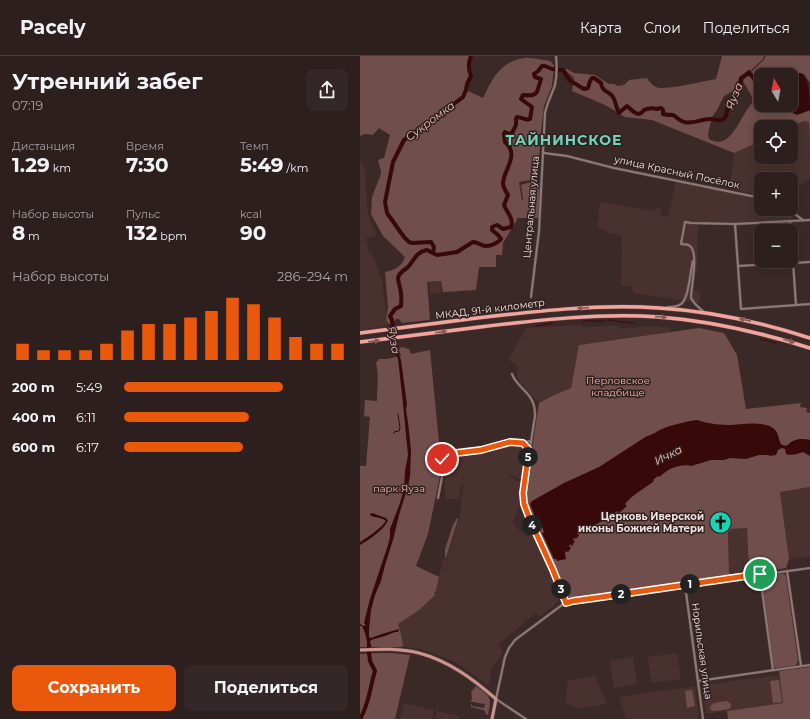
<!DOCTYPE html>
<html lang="ru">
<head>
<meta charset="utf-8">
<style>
  :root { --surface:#2c1f1e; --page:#342727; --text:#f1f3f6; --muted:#a6a2a4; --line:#483d3c; --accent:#ea580c }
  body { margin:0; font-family:Montserrat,sans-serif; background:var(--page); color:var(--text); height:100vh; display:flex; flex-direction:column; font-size:15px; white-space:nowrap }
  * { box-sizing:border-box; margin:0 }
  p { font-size:13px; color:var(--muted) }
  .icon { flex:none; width:22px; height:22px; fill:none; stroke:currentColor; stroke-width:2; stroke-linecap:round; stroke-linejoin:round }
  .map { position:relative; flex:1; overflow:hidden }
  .details { display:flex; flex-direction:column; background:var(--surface); width:360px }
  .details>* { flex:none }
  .needle { width:26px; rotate:350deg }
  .buttons { position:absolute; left:394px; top:12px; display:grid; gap:8px }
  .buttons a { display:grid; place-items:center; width:44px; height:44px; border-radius:8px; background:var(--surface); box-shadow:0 2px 10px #0003,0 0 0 1px var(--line); font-size:20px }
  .pin { position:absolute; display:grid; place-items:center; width:34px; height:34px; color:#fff; margin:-17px; border:2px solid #fff; border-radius:50%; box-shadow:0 1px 4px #0007 }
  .km { position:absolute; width:20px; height:20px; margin:-10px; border-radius:50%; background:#222; color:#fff; font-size:11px; line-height:20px; text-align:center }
  .round { display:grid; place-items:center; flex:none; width:42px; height:42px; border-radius:8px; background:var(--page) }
  .summary { display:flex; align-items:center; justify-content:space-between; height:68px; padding:0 12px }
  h1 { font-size:22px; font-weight:700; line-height:30px }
  .stats { display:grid; grid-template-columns:repeat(3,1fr); gap:6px; height:68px; padding:4px 12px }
  .stats div { display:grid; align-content:center }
  .stats b { font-size:20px; font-weight:700 }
  .stats small { font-size:11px; font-weight:400 }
  .stats p { font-size:11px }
  .chart { height:112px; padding:8px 12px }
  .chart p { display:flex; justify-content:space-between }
  .chart svg { width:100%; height:72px; margin-top:4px; stroke:var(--accent); stroke-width:6 }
  .cta { display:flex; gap:8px; margin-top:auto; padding:8px 12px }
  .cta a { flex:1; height:46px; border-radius:8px; background:var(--accent); color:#fff; font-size:16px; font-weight:700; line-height:46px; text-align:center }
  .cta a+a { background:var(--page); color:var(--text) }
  ul { padding:0 12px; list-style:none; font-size:13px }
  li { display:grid; grid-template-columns:64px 48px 1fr; align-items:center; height:30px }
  li i { height:10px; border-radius:5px; background:var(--accent) }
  header { display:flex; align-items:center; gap:24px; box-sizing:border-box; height:56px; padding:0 20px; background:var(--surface); border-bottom:1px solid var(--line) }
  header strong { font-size:19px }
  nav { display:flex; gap:22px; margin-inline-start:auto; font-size:14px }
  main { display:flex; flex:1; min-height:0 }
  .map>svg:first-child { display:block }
</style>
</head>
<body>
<header>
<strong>Pacely</strong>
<nav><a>Карта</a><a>Слои</a><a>Поделиться</a></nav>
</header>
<main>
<section class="details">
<div class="summary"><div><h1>Утренний забег</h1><p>07:19</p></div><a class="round"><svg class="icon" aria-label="share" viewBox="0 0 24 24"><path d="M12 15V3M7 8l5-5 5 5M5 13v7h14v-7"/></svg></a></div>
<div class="stats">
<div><p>Дистанция</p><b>1.29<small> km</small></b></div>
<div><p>Время</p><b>7:30</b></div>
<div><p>Темп</p><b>5:49<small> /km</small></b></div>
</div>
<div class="stats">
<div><p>Набор высоты</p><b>8<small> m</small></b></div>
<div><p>Пульс</p><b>132<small> bpm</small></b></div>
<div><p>kcal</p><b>90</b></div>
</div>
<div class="chart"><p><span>Набор высоты</span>286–294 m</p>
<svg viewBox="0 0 160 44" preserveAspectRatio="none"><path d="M5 44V34M15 44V38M25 44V38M35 44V38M45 44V34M55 44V26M65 44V22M75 44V22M85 44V18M95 44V14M105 44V6M115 44V10M125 44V18M135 44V30M145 44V34M155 44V34"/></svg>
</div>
<ul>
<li><b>200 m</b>5:49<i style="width:71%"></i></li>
<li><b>400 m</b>6:11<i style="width:56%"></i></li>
<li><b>600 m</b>6:17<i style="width:53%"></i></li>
</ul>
<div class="cta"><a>Сохранить</a><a>Поделиться</a></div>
</section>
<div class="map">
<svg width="450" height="663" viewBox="0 0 450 663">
  <rect width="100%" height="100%" fill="#3b2928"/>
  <g fill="#48312e">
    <path d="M 445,65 L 449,66 L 450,122 L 431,135 L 431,123 L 401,123 L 401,139 L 369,133 L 373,107 L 374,97 L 401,85 L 401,101 L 431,101 L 431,74 L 436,68 Z"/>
    <path d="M 0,104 L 6,116 L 5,126 L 8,158 L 16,180 L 6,182 L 9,196 L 11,196 L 22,224 L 27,262 L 26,264 L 29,268 L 32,268 L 16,272 L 0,274 Z"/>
    <path d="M 316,125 L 401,143 L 401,153 L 425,153 L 432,158 L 433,164 L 383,166 L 339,166 L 337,189 L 338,206 L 332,235 L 340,235 L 340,247 L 274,237 L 270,230 L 261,230 L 262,180 L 248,177 L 247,175 L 237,171 L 240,146 L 294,155 L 295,152 L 301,153 L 300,160 L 308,161 Z"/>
    <path d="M 80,225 L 82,237 L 70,238 L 69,227 Z"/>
    <path d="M 220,269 L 221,269 L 224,270 L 225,271 L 259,269 L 259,273 L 287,270 L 309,272 L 310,276 L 220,289 L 211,332 L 192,340 L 179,347 L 158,324 L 156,308 L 148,304 L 165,274 L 167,272 Z"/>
    <path d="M 152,388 L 157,389 L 168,395 L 167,402 L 165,404 L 163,425 L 150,418 L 151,421 L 152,421 L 152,422 L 154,422 L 154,424 L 160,426 L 163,429 L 161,447 L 157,454 L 157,459 L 155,460 L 153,468 L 167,481 L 171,479 L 175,479 L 193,524 L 202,542 L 198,544 L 197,547 L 179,561 L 176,557 L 139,588 L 143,598 L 132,611 L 129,630 L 100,609 L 89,603 L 61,593 L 41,590 L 43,589 L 41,578 L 38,568 L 58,555 L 76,535 L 83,502 L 86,504 L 88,502 L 87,501 L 100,459 L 103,429 L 101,430 L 99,443 L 85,443 L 84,402 L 90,399 L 123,396 Z"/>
    <path d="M 450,431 L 450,500 L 429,503 L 420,436 Z"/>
    <path d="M 387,471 L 389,516 L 372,518 L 369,517 L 368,475 L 370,475 L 371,473 Z"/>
    <path d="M 317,597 L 321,623 L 291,627 L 288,601 Z"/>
    <path d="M 273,601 L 277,628 L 254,632 L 250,605 Z"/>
    <path d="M 419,619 L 423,647 L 346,658 L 342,629 Z"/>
    <path d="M 235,620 L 247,648 L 219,653 L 205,646 L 208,624 Z"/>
    <path d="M 335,630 L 339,663 L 266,663 L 259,641 Z"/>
    <path d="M 44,647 L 74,654 L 72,663 L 40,663 Z"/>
    <path d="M 77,655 L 98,660 L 97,663 L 75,663 Z"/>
  </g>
  <g fill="#6f4e4b" fill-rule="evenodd">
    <path d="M 0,0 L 110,0 L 108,13 L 110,19 L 106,28 L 106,34 L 123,42 C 132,24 138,9 159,3 C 162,3 165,1 168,2 C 175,2 183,4 190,5 L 194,9 L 192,30 L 184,50 L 180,84 L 179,112 L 177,114 L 172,115 L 173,121 L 176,122 L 176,123 L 159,126 L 162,145 L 163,143 L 161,129 L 174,125 L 180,128 L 179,162 L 158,162 L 157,161 L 157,164 L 143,187 L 142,199 L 136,199 L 136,211 L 119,211 L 116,234 L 83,236 L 81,225 L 67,226 L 70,263 L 68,264 L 42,267 L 39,263 L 36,263 L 34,266 L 34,268 L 29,268 L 26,264 L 28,251 L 25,216 C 34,214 42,211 45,201 L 23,180 L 11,158 L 12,141 L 21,118 L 21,115 L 18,105 L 20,103 L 24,102 L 30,79 L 19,72 L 13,79 L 5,78 L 0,80 Z"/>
    <path d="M 362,0 L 450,0 L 450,27 L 444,18 L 440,17 L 431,20 L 431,19 L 401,19 L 401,33 L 397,25 L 389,13 L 379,23 L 376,31 L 373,35 L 364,40 L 357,54 L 352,61 L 348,78 L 349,83 C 368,94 377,69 385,57 C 387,53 390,50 392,47 L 392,41 L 383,25 L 385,22 L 388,19 L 392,22 L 395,28 L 398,38 L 401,41 L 401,49 L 426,49 C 436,60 436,60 450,54 L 450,87 L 449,66 L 445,65 L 436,68 L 431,74 L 431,71 L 401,71 L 401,85 L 374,97 L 292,64 L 265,61 L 245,49 L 212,35 L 214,22 L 205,14 L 207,13 L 214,17 L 235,19 L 247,27 L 250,28 L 254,28 L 258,30 L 264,29 L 269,24 L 287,22 C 289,25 292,29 296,31 C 304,35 345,25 356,23 Z"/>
    <path d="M 339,272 L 364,277 L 377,299 L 386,353 L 441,347 L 440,351 L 447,352 L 446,356 L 450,357 L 450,431 L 420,436 L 429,503 L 426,512 L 208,543 C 202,539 201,530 198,524 C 190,499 175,476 167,452 C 165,448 165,444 165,439 L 179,347 L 192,340 L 211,332 L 219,289 ZM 387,472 L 389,516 L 372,518 L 369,517 L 368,475 L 370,475 L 371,473 Z"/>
    <path d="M 42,291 L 49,293 L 51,298 L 70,294 L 80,397 L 80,420 L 68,478 L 56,510 L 77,520 L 79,521 L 76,535 L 74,537 L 75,539 L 58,555 L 38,568 L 41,578 L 43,589 L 42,590 L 43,591 L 0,591 L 0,410 L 6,410 L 10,361 L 4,360 L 5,344 L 17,345 C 17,332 19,318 16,307 L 19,303 L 27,303 L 41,300 L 39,294 L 40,292 Z"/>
    <path d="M 97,462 L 98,463 L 86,502 L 85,502 L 85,493 L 93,469 Z"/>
    <path d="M 420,518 L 425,518 L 426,521 L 438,605 L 436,609 L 434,610 L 416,612 L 413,611 L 401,522 L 402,520 Z"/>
    <path d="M 19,597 L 32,597 L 50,599 L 35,663 L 0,663 L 0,598 Z"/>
    <path d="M 450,611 L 450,663 L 368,663 L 367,655 L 423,647 L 419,615 Z"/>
    <path d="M 419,624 L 422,646 L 413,647 L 410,625 Z"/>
    <path d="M 116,630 C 131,641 132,641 128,659 L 126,658 L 125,655 L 123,654 L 111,651 L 111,648 L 112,649 L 112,650 L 124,652 L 125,648 L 113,646 L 111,646 L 112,642 L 111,636 Z"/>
    <path d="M 332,634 L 335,650 L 327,652 L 325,635 Z"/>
    <path d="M 367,645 L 371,648 L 371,651 L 369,653 L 355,655 L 353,655 L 350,653 L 351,649 L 354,647 Z"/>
  </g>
  <g fill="#370909">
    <path d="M 440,17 C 450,20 450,43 450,54 L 437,59 L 433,57 L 426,49 L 431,49 L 431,20 Z"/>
    <path d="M 34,287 L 36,287 C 36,294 39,298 41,304 C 43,319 45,334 47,348 L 46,354 L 48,366 L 51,394 L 50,420 L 48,430 L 39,459 L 33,484 L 25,509 L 21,525 L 15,539 L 11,554 L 9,574 L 9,581 L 11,582 L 22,578 L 39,573 L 38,576 L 35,576 L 25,580 L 11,584 L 10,586 C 12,591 12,597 9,602 C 6,597 7,592 7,586 C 6,581 5,575 2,570 L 0,570 L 0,573 L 0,568 L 3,570 L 6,569 L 4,567 L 10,543 L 28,489 L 30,481 L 30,473 L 40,447 L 44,433 L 45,415 L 48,399 L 42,338 L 38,303 L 34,291 Z"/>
    <path d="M 337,364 C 348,368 360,369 372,369 C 383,368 394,366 406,369 C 425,373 414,393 428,389 C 432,383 443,382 450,384 L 450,400 L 443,396 C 437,398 432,400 426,398 L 425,393 L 422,392 L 418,394 L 416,399 L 409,400 L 409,399 L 399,399 L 386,403 L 370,402 L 364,404 L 351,404 L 338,408 L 334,409 L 332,410 C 325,408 317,410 310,413 C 306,415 303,418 299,421 L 298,420 L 293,424 L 294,425 C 284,433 273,438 265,448 L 267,450 L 259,457 L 258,455 L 249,460 L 250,461 L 223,475 L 221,473 L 218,475 L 217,477 L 219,479 L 216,483 L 214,482 L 213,484 L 215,485 L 212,490 L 210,488 L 209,490 L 211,492 L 208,496 L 206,495 L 205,497 L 206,503 L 197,505 L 196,503 L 194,503 L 182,477 L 184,476 L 182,471 L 179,471 L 170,448 L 172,445 L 204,427 L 239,411 L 287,380 C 293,379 297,375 302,373 C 311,369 328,365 337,364 Z"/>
    <path d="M 12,457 L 26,462 L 28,465 C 22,475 10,483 0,489 L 0,486 C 8,481 20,473 26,465 L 23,463 L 11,460 L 10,458 Z"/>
  </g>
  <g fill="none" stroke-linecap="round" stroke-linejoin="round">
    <g stroke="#370909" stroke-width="1">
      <path d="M 389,17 L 403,4 L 405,0"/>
      <path d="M 247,264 L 254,264 L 260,266 L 274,267"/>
      <path d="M 223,265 L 244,265"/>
      <path d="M 176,270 L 193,267"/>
      <path d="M 400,282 L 400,283 L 416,287"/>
      <path d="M 34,377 L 34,376 L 39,375 L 40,372 L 38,358"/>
    </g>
    <g stroke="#370909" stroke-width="4">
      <path d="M 73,197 L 74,191 L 71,186 L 52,187 L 49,186 L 44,181 L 27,157 L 25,146 L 33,106 L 44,84 L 77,61 L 103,41 L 106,34 L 107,28 L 111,20 C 108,13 108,7 111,0"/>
      <path d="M 35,291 L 32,264 L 30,260 L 35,253 L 41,250 C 41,246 42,242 41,238 C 41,232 38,227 38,222 C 39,216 45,214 48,211 C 55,203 56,196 67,194 L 77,199 L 84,198 L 97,196 L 113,186 C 118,186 121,190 126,190 C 131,190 138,187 141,183 L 138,179 L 132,174 L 132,171 L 137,169 L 143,173 L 151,171 C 154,162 147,157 144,149 L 148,139 C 146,135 143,132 143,127 C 144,113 160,99 145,86 L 144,78 L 145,76 L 149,78 L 152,77 L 156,69 L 156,63 L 157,61 C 162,61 166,65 170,63 L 172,51 L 161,43 L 163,39 C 168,39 173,41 177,36 L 181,23 L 175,21 L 174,18 L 178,15 L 182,10 L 185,10 L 192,13 L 203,14 L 209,24 L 224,33 L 228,32 L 230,25 L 232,22 L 234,22 L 241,27 C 242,37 250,35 253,41 C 256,46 256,52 259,57 L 260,56 L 267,50 C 272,54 278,63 284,54 C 288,52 293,52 297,53 L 301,52 L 303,54 L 303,58 C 306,59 310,59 313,59 C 317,61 319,65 324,66 C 334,69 341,62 352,63 C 358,63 356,66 364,63 L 366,60 L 368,50 L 373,44 L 374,37 L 380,29 L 381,22 L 389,17 L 393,21 L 401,38"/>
      <path d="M 0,663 C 9,649 10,631 15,615 L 10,605 L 9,596"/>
    </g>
    <defs>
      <g id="minor">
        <path d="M 184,97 L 207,100 L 254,112 L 401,142"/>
        <path d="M 428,153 L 443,164"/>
        <path d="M 430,165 L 431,175"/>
        <path d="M 375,168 L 381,253 L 450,248"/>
        <path d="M 431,177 L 436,249"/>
        <path d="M 378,210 L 450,206"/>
        <path d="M 171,241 L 179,175 L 185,57 C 187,47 192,38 195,29 C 197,19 197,10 196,0"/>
        <path d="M 308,251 C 312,251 317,251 321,248 C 329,243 330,215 333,205"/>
        <path d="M 344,256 C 339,252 334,248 331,242 C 331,231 339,197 330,190 C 328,188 324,188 321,188 L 325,166 L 331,167 L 375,168 L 450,164"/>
        <path d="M 152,318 C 156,330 170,336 173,347 C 175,351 175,356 175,360 L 163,437 C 163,458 183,492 192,512 C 197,523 201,535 206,547"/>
        <path d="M 163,387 L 170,385"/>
        <path d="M 78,442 L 82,421 L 82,403 L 84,400 L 87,398 L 121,394 L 150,386 L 163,387 L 168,393"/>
        <path d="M 427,515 L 441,610"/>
        <path d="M 400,519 L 413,614"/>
        <path d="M 325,529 L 343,663"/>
        <path d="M 338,625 L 450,609"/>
        <path d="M 166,663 L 136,643 L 145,601 L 149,592 L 155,584 L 202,549 L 213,545 L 235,542 L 450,512"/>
      </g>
      <path id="major" d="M 0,594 C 19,593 40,592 59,597 C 89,605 113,623 136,643 L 132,663"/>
      <g id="highway">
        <path d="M 0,277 C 39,272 78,267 117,262 C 177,255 238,248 299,252 C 351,255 400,266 450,282"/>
        <path d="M 0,286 C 40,281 80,276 120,271 C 179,264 239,257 299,261 C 352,265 399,276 450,292"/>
      </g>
    </defs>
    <use href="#minor" stroke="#574847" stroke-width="3"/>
    <use href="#major" stroke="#574847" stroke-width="4"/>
    <use href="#highway" stroke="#574847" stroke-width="4.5"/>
    <use href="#minor" stroke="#8e7977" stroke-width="2"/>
    <use href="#major" stroke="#cb938d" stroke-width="3"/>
    <use href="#highway" stroke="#f3a49c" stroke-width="3.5"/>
  </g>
  <defs><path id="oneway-solid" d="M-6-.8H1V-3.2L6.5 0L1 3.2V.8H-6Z"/></defs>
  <g fill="#885b57">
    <use href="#oneway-solid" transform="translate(223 252) rotate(176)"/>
    <use href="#oneway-solid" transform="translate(301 261) rotate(4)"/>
    <use href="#oneway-solid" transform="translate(385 264) rotate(-169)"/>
    <use href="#oneway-solid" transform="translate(81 276) rotate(-7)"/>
    <use href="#oneway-solid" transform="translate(14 285) rotate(-7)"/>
    <use href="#oneway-solid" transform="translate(429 285) rotate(17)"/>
  </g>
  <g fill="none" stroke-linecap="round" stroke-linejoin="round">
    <defs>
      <path id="route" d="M 82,403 L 84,400 L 88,398 L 121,394 L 150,386 L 163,387 L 169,394 L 163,437 L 164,448 L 170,464 L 193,514 L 206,547 L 213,545 L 235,542 L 400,518"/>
    </defs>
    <use href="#route" stroke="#fff" stroke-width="8"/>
    <use href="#route" stroke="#ea580c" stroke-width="5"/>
  </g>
  <defs>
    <symbol id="church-disc" viewBox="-11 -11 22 22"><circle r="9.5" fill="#16d5b3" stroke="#30201e"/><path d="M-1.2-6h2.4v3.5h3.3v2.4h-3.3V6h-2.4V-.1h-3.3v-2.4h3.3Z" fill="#111"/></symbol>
  </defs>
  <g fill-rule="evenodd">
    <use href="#church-disc" x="348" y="454" width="25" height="25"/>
  </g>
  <g text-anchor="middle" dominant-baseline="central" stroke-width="3" stroke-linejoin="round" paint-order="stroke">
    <g font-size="10" fill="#efe3e2" stroke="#30201e">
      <text transform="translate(317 116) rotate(12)">улица Красный Посёлок</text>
      <text transform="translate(171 151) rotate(-85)">Центральная улица</text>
      <text transform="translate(130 253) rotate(-7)">МКАД, 91-й километр</text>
      <text transform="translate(342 595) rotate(82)">Норильская улица</text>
    </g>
    <g font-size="10" fill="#fab4ad" stroke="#30201e">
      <text x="258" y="324">Перловское<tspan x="258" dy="12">кладбище</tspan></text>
      <text x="39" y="432">парк Яуза</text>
    </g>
    <g font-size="10" font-weight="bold" fill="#efe3e2" stroke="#30201e" text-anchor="end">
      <text x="344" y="460">Церковь Иверской<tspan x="344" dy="12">иконы Божией Матери</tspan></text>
    </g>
    <g font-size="11" font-style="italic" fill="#f6c1bb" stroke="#30201e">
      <text transform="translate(374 40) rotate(-67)">Яуза</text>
      <text transform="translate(70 65) rotate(-37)">Сукромка</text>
      <text transform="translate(34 284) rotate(81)">Яуза</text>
      <text transform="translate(308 399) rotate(-27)">Ичка</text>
    </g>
    <g font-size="14" font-weight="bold" letter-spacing="1" fill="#72d4bc" stroke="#30201e">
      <text x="204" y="84">ТАЙНИНСКОЕ</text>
    </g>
  </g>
</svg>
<div class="buttons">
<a><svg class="needle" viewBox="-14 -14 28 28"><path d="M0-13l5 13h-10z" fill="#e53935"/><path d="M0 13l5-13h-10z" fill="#a6a2a4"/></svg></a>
<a><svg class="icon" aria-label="locate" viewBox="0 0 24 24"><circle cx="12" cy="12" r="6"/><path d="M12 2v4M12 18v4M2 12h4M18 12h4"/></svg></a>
<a>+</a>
<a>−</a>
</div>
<div class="pin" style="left:400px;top:518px;background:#1e9e55"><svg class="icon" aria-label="arrive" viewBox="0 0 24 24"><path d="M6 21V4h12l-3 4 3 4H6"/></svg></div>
<div class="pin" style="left:82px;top:403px;background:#d93025"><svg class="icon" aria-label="check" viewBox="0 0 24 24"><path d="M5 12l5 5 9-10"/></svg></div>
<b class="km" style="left:330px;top:528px">1</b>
<b class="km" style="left:261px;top:538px">2</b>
<b class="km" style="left:201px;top:533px">3</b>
<b class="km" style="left:172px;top:469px">4</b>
<b class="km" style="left:168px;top:401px">5</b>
</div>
</main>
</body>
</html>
